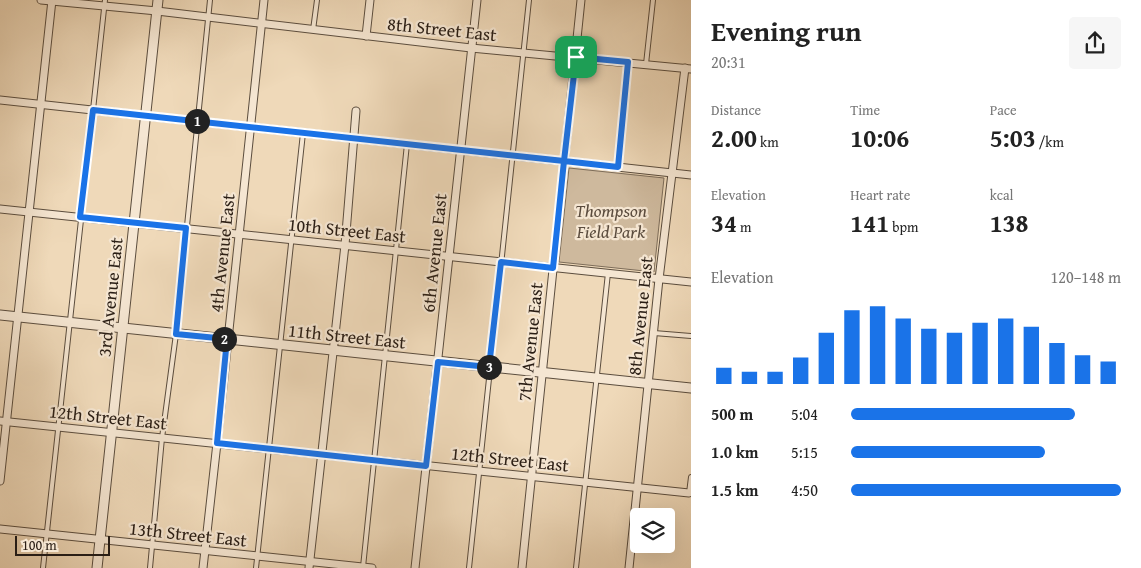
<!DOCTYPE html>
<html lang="en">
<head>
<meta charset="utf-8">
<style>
  :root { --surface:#fff; --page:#f6f6f6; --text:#222; --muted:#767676; --accent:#1a73e8 }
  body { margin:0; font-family:"Gentium Book Plus",serif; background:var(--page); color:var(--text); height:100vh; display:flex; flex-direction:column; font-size:19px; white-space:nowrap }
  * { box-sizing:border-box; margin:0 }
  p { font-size:16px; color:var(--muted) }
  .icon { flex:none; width:28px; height:28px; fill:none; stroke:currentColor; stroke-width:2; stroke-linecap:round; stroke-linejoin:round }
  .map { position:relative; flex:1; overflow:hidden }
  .side { display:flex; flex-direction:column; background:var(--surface); width:450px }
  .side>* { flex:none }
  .buttons { position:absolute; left:630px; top:508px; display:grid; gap:10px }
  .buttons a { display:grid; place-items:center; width:45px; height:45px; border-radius:5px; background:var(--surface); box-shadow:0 5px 20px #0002; font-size:25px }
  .scale { position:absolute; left:15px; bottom:12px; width:95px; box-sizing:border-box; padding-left:5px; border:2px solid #2a1e15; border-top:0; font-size:14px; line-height:18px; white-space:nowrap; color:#2a1e15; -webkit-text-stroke:4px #f5e6d2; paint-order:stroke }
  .pin { position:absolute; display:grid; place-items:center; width:42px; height:42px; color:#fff; margin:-21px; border-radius:10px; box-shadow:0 2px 8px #0006 }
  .km { position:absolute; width:25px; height:25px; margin:-12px; border-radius:50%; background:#222; color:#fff; font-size:14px; line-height:25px; text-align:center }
  .round { display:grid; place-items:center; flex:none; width:52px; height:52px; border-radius:5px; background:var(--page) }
  .summary { display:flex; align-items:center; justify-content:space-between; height:85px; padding:0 20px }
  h1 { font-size:28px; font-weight:700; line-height:38px }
  .figures { display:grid; grid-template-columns:repeat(3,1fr); gap:8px; height:85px; padding:5px 20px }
  .figures div { display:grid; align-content:center }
  .figures b { font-size:25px; font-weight:700 }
  .figures small { font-size:14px; font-weight:400 }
  .figures p { font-size:14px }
  .chart { height:140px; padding:10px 20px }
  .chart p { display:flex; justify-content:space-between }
  .chart svg { width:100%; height:90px; margin-top:5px; stroke:var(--accent); stroke-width:6 }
  ul { padding:0 20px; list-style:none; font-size:16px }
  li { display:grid; grid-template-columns:80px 60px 1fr; align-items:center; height:38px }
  li i { height:12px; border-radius:6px; background:var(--accent) }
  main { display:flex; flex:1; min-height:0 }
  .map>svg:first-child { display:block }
</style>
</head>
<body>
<main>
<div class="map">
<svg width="691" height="568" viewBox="0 0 691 568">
  <rect width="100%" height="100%" fill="#efd9b9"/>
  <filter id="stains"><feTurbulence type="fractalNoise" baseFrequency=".004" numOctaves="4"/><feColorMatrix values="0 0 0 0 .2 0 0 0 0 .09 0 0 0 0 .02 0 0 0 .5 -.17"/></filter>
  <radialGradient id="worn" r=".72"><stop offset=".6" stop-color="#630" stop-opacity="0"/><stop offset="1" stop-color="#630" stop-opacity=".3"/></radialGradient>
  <path fill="#ceb99d" stroke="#7c6c59" d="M 569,168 L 664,178 L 654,272 L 559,262 Z"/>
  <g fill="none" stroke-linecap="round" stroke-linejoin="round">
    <defs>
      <g id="service">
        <path d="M 313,30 L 317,0"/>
        <path d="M 646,64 L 653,0"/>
        <path d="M 618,167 L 628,62"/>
        <path d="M 654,333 L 691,336"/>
        <path d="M 689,493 L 691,477"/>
        <path d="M 363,567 L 407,144"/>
        <path d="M 43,568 L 105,0"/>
        <path d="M 150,568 L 162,438 L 176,334 L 210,0"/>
        <path d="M 256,568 L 303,133"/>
        <path d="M 469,568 L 529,0"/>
        <path d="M 576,568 L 608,273"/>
      </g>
      <g id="minor">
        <path d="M 41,0 L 157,11 L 471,48 L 691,69"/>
        <path d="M 366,36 L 370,0"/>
        <path d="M 0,100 L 691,175"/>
        <path d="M 0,209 L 691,282"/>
        <path d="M 0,421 L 689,493"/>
        <path d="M 0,481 L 52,0"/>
        <path d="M 0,529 L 372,568"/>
        <path d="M 203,568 L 217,443 L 264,0"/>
        <path d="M 309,568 L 345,245 L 356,111"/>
        <path d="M 415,568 L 477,0"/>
        <path d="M 522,568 L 581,0"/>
        <path d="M 629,568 L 659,279 L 685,68"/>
      </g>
      <g id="tertiary">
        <path d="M 0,315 L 691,388"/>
        <path d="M 97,568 L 158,0"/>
      </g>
    </defs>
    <use href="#service" stroke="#5b4d3e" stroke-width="6"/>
    <use href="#minor" stroke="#5b4d3e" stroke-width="9"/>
    <use href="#tertiary" stroke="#5b4d3e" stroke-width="11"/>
    <use href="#service" stroke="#f5e6d2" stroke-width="4"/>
    <use href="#minor" stroke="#f5e6d2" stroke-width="7"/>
    <use href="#tertiary" stroke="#f5e6d2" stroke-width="9"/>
  </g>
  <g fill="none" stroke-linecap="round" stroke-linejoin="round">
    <defs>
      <path id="route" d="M 576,57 L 564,161 L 93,110 L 80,217 L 186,228 L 176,334 L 227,339 L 217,443 L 426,466 L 438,362 L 489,367 L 501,262 L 553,268 L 564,161 L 618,167 L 628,62 L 576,57"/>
    </defs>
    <use href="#route" stroke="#fff" stroke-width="10"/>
    <use href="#route" stroke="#1a73e8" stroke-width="6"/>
  </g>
  <g text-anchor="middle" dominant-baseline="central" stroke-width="4.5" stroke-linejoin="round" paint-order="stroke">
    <g font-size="18" fill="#2a1e15" stroke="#f5e6d2">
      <text transform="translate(442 29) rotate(6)">8th Street East</text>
      <text transform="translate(347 230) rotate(6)">10th Street East</text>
      <text transform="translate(222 253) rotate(-84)">4th Avenue East</text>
      <text transform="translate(434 253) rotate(-84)">6th Avenue East</text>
      <text transform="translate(110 297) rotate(-84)">3rd Avenue East</text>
      <text transform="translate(640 316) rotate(-84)">8th Avenue East</text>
      <text transform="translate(347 336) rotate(6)">11th Street East</text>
      <text transform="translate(530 342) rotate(-84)">7th Avenue East</text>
      <text transform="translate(108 417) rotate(6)">12th Street East</text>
      <text transform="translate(510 459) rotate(6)">12th Street East</text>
      <text transform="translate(188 534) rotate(6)">13th Street East</text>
    </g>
    <g font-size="18" font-style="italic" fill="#5b4c3e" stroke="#f5e6d2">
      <text x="611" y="210">Thompson<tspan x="611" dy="21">Field Park</tspan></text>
    </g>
  </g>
  <rect width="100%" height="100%" filter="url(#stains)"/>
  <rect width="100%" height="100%" fill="url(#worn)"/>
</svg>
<div class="buttons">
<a><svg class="icon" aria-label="layers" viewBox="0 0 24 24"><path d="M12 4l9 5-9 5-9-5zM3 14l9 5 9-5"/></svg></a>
</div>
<div class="scale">100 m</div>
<div class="pin" style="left:576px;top:57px;background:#1e9e55"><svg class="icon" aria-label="arrive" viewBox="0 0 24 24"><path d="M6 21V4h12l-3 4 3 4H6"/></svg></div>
<b class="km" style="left:197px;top:121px">1</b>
<b class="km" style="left:224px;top:339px">2</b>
<b class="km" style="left:489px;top:367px">3</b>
</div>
<section class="side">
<div class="summary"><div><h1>Evening run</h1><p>20:31</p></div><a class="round"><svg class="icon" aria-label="share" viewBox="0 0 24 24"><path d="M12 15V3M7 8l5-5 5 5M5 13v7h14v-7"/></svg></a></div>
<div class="figures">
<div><p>Distance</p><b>2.00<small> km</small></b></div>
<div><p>Time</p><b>10:06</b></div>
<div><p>Pace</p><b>5:03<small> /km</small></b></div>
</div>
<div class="figures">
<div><p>Elevation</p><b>34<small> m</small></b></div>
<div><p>Heart rate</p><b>141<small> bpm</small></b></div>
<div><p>kcal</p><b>138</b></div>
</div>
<div class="chart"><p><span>Elevation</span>120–148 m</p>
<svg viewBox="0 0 160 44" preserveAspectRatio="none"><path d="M5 44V36M15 44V38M25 44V38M35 44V31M45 44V19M55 44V8M65 44V6M75 44V12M85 44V17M95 44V19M105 44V14M115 44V12M125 44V16M135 44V24M145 44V30M155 44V33"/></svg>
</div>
<ul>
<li><b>500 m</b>5:04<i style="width:83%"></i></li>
<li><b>1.0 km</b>5:15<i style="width:72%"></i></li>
<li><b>1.5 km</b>4:50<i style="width:100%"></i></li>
</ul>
</section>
</main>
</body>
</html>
